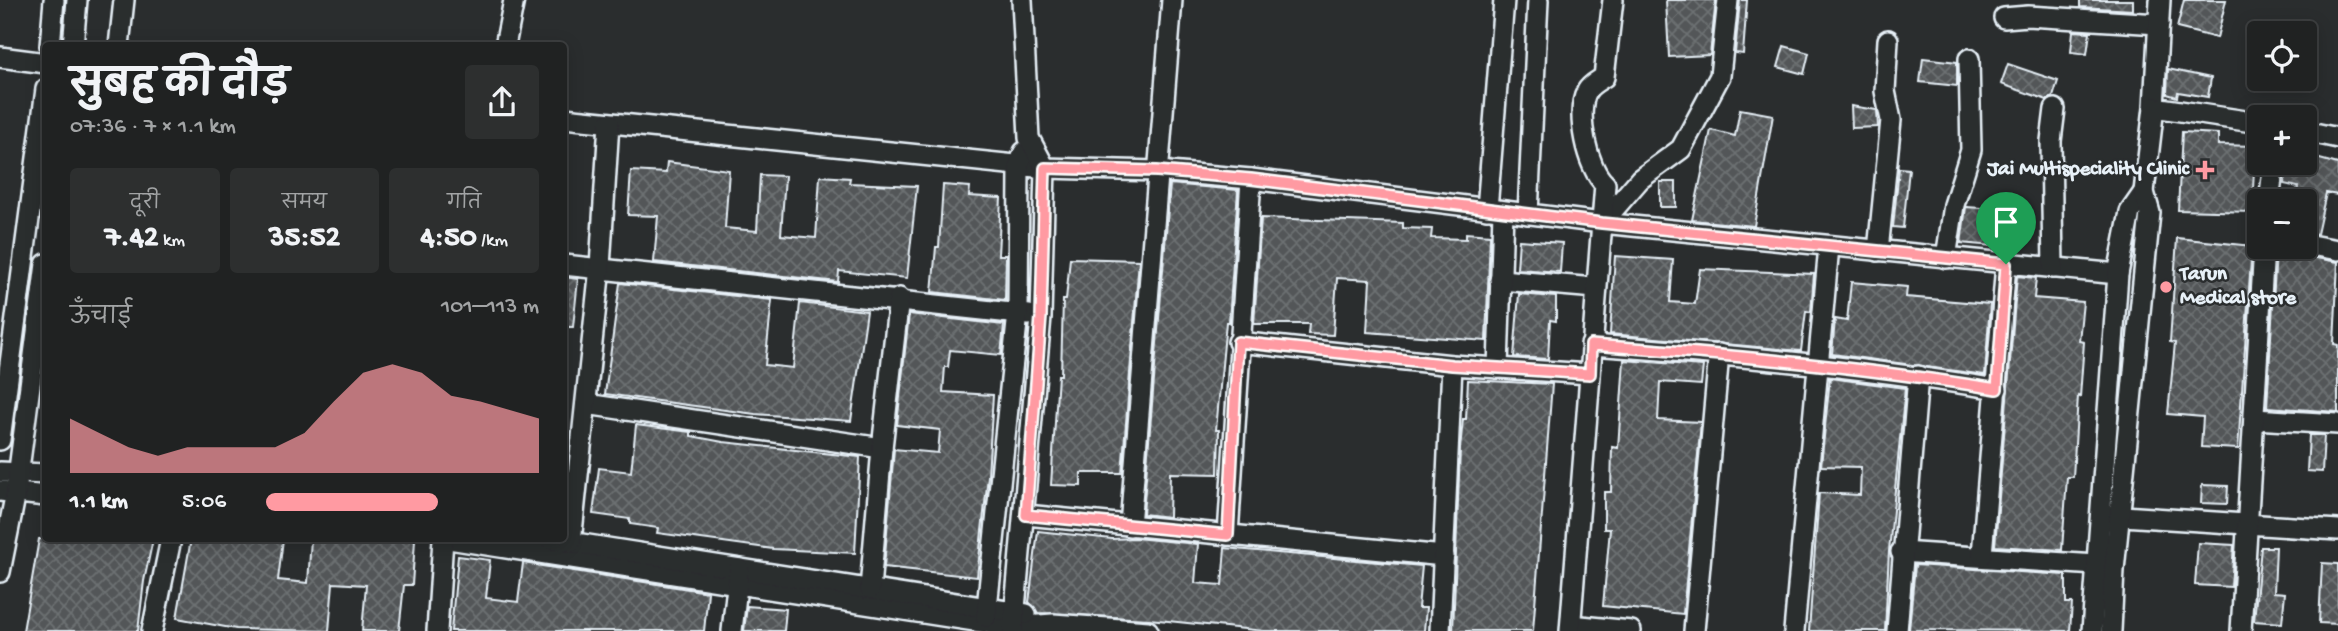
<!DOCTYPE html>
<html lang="hi">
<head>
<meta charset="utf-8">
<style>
  :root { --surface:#202222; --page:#2d2f2f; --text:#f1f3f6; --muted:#a2a4a5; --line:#3d3f40; --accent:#ff9aa2 }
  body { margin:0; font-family:"Gochi Hand","Playpen Sans Deva",sans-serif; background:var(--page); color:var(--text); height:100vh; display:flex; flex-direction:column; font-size:26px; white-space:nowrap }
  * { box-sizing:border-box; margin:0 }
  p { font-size:23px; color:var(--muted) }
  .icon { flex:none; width:38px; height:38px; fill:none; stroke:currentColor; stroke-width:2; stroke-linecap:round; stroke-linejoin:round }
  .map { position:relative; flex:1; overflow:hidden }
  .side { position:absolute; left:42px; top:42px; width:525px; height:500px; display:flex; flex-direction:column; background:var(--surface); border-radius:7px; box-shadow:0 4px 18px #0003,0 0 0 2px var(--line) }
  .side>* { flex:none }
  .fabs { position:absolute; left:2247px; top:21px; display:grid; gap:14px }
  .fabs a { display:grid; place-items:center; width:70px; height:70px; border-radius:7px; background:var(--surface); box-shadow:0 4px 18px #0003,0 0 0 2px var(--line); font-size:35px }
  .pin { position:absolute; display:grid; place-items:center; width:60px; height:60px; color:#fff; margin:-72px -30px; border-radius:50% 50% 50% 0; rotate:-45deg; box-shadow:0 0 7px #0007 }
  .pin .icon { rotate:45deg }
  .round { display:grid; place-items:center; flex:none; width:74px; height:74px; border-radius:7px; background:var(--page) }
  .summary { display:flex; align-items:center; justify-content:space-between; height:119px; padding:0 28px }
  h1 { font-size:38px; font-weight:700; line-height:52px }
  .figures { display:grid; grid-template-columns:repeat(3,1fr); gap:10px; height:119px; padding:7px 28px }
  .figures div { display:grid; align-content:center; border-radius:7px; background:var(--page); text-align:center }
  .figures b { font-size:30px; font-weight:700 }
  .figures small { font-size:19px; font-weight:400 }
  .figures p { font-size:19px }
  .chart { height:196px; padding:14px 28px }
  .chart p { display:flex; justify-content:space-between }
  .chart svg { width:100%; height:126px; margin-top:7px; fill:var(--accent); opacity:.7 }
  ul { padding:0 28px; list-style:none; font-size:23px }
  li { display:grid; grid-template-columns:112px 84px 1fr; align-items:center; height:52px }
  li i { height:18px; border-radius:9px; background:var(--accent) }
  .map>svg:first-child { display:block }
</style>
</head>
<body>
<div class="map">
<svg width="2338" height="631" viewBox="0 0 2338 631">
  <defs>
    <pattern id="building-cross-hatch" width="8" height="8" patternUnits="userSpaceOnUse" patternTransform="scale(1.75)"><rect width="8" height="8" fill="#535759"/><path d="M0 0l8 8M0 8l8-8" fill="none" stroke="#6c7072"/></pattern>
  </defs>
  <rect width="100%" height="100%" fill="#2a2d2e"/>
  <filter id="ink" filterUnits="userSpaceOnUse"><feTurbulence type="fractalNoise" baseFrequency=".0143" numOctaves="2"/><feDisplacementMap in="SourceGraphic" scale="14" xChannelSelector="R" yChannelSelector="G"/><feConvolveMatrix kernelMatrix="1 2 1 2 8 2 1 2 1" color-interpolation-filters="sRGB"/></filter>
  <g filter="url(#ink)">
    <g fill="url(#building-cross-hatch)" stroke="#e8f1f8" stroke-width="2">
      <path d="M 1666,0 L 1716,0 L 1710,55 L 1669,57 Z"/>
      <path d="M 1740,0 L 1747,0 L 1743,54 L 1735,53 Z"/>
      <path d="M 2080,0 L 2133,0 L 2133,10 L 2080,7 Z"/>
      <path d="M 2184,0 L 2226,0 L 2217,38 L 2177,28 Z"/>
      <path d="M 2073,31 L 2090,32 L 2087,54 L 2071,52 Z"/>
      <path d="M 1784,46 L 1809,53 L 1804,74 L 1778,67 Z"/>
      <path d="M 1923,58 L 1957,62 L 1957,86 L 1920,82 Z"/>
      <path d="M 2008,64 L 2058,81 L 2053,97 L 2047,100 L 2001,84 Z"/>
      <path d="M 2168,69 L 2211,78 L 2208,97 L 2178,92 L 2177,97 L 2167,94 Z"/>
      <path d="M 1851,106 L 1877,110 L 1878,127 L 1852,128 Z"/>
      <path d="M 1740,109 L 1773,115 L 1754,226 L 1692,220 L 1711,130 L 1735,136 Z"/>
      <path d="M 2182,132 L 2218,134 L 2218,145 L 2255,146 L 2252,212 L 2178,210 Z"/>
      <path d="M 2305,155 L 2338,164 L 2338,195 L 2326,193 L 2317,234 L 2305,232 L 2305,201 L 2295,201 L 2298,187 L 2284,184 L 2286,163 L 2305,163 Z"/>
      <path d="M 667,162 L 729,170 L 725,228 L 757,231 L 760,175 L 785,176 L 781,235 L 816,238 L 820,176 L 850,178 L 849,183 L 917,186 L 907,278 L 839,271 L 838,282 L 654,262 L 658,216 L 628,215 L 631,171 L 666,173 Z"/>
      <path d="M 1899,168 L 1909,169 L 1903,228 L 1893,227 Z"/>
      <rect x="1660" y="182" width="16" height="25"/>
      <path d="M 1170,184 L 1238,190 L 1229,322 L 1226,322 L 1216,430 L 1219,430 L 1218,474 L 1170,473 L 1169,517 L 1143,514 Z"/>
      <path d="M 943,185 L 970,187 L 969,196 L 1001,198 L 998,255 L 1006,255 L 1005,300 L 932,292 L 936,247 L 939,247 Z"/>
      <path d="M 1966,207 L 1996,209 L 1993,246 L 1961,243 Z"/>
      <path d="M 1261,218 L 1403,223 L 1403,228 L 1432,229 L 1431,238 L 1466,239 L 1466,233 L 1490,235 L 1486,341 L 1367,332 L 1370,280 L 1337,278 L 1333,335 L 1308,334 L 1309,324 L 1254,324 Z"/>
      <path d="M 2177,238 L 2252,246 L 2238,449 L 2201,447 L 2203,417 L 2168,414 L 2175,343 L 2170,342 Z"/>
      <path d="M 1519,240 L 1562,243 L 1560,272 L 1517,269 Z"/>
      <path d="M 2276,251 L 2338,262 L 2334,344 L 2338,345 L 2338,412 L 2267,407 Z"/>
      <path d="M 1615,256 L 1673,260 L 1670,302 L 1695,304 L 1700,269 L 1814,274 L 1811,312 L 1806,311 L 1801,351 L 1610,334 Z"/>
      <path d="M 1070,258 L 1139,260 L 1122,473 L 1081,473 L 1081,486 L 1051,485 L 1058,375 L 1061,375 L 1063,300 L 1066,300 Z"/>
      <path d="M 2017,276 L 2036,278 L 2034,298 L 2083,302 L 2079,341 L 2084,342 L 2080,397 L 2078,396 L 2073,477 L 2067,477 L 2062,550 L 1995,546 Z"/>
      <path d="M 564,277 L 578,279 L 573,327 L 564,327 Z"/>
      <path d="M 1851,282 L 1907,287 L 1906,297 L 1990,304 L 1985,375 L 1832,354 L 1835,319 L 1847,321 Z"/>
      <path d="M 620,283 L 772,300 L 765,365 L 793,368 L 800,303 L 867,311 L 851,421 L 755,414 L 605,394 Z"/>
      <path d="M 1519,294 L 1556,297 L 1556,321 L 1550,320 L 1548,359 L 1514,357 Z"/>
      <path d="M 909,314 L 1004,325 L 1001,355 L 950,350 L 948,367 L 945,367 L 943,392 L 993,395 L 988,476 L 977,577 L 884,567 L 894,449 L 938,453 L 940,430 L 897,425 Z"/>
      <path d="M 1624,360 L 1703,366 L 1701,385 L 1660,382 L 1658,420 L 1701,422 L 1683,614 L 1603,606 L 1610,529 L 1604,529 L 1604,492 L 1611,492 L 1612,447 L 1618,448 Z"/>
      <path d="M 1830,378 L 1905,388 L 1889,551 L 1885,631 L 1809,631 L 1819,493 L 1860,495 L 1861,467 L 1821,466 Z"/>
      <path d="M 1468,380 L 1552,384 L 1533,631 L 1453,631 L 1460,449 L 1463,419 L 1466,419 Z"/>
      <path d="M 636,425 L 691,432 L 691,436 L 723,442 L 860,457 L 855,553 L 773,549 L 657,533 L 658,528 L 630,524 L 630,519 L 593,514 L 599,468 L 631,472 Z"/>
      <path d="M 2309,435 L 2324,435 L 2322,472 L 2307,471 Z"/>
      <path d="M 2202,485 L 2228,486 L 2227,504 L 2201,503 Z"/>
      <path d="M 1038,531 L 1112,539 L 1135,538 L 1198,544 L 1195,583 L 1222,585 L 1225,548 L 1422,566 L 1418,608 L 1426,608 L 1424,631 L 1264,631 L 1149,619 L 1038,613 L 1029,602 Z"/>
      <path d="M 39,539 L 153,539 L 144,581 L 138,631 L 23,631 Z"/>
      <path d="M 191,539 L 283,539 L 278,580 L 308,583 L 311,539 L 415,540 L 412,585 L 404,585 L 399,631 L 362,631 L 366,585 L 333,583 L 329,631 L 236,629 L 177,618 Z"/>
      <path d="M 2198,543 L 2234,545 L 2231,587 L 2195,585 Z"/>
      <path d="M 2261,547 L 2276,547 L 2274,592 L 2285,593 L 2282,623 L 2254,621 Z"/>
      <path d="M 458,556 L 490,560 L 486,598 L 518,602 L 523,563 L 708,592 L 704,631 L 451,631 Z"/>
      <path d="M 2322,563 L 2338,564 L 2338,624 L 2319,623 Z"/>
      <path d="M 1915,565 L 2066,575 L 2066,603 L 2072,603 L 2070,631 L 1909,630 Z"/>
      <path d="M 747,606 L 786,609 L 784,631 L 744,631 Z"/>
    </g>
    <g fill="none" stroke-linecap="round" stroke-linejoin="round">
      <defs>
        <g id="minor">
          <path d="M 2004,18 L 2028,16 L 2159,24"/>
          <path d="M 50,46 L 54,0"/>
          <path d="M 73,46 L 77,0"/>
          <path d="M 119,46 L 124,0"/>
          <path d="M 505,46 L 514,0"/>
          <path d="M 0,57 L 46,63"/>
          <path d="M 2154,107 L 2160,0"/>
          <path d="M 564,118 L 1045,168 L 1157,171 L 1251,179 L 1602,223 L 2118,274"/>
          <path d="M 2305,131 L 2338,138"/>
          <path d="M 2269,201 L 2274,163"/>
          <path d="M 1487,209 L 1504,0"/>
          <path d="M 1528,214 L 1538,0"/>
          <path d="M 1602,223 L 1640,179 L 1681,149 L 1720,76 L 1728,0"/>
          <path d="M 2305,244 L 2338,250"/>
          <path d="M 1878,251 L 1891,120 L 1885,91 L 1888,40"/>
          <path d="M 1946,258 L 1954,205 L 1971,150 L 1969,59"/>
          <path d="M 564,265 L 1029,315"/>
          <path d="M 2053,268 L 2051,141 L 2055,109"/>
          <path d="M 1500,280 L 1596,288"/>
          <path d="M 1238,342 L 1452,365 L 1590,374"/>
          <path d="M 1591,345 C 1727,354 1863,367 1997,389"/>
          <path d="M 1498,368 L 1503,211"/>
          <path d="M 586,404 L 882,448"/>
          <path d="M 2254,419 L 2338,424"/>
          <path d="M 0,440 L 46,89"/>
          <path d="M 0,472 L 46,474"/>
          <path d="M 0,491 L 46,496"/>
          <path d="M 1026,515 L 1444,556"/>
          <path d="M 2107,515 L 2338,530"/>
          <path d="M 1130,526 L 1172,0"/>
          <path d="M 1228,535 L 1251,179"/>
          <path d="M 449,539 L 1013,627 L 1053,624 L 1148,631"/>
          <path d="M 550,539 L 1026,614"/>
          <path d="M 571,542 L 600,267 L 609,123"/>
          <path d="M 1901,552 L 2096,565"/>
          <path d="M 1982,555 L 2006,264"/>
          <path d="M 0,572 L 16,492 L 46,264"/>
          <path d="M 870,589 L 882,448 L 899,298"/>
          <path d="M 986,617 L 1018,313 L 1019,165 L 1024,152"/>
          <path d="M 1571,625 L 1631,631"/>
          <path d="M 152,631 L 171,539"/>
          <path d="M 437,631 L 443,539"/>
          <path d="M 732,631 L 739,569"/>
          <path d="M 1013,631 L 1041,317 L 1045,168 L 1029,138 L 1022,0"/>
          <path d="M 1440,631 L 1452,365"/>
          <path d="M 1570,631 L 1605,184 C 1587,168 1575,113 1587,91 C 1590,85 1598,81 1604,77 L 1613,0"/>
          <path d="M 1694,631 L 1719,354"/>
          <path d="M 1794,631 L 1829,246"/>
          <path d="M 1897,631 L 1918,376"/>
          <path d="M 2092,631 L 2118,274 L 2130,212 L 2144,192"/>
          <path d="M 2111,631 L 2114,570 L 2150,213 L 2144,192 L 2154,107 L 2259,123"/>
          <path d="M 2241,631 L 2264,247"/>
        </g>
      </defs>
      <use href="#minor" stroke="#e8f1f8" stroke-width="24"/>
      <use href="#minor" stroke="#2a2d2e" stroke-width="19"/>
    </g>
  </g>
  <g fill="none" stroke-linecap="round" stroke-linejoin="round" filter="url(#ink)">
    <defs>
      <path id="route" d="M 1045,168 L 1157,171 L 1251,179 L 1602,223 L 2006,264 L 1997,389 C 1863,367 1727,354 1591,345 L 1590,374 L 1452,365 L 1238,342 L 1228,535 L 1026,515 L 1041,317 Z"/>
    </defs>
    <use href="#route" stroke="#fff" stroke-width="14"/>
    <use href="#route" stroke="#ff9aa2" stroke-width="9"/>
  </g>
  <g fill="#ff9aa2" stroke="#2a2d2e" stroke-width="2.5">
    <path d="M2201.5 159.5h7v7h7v7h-7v7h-7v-7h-7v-7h7z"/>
    <circle cx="2166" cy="287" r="7"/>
  </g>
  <g text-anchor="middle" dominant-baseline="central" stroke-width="5" stroke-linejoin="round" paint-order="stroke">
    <g font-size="21" font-weight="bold" fill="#e8f1f8" stroke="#2a2d2e" text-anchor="end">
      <text x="2189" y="170">Jai Multispeciality Clinic</text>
      <text x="2180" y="275" text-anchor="start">Tarun<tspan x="2180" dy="24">Medical store</tspan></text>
    </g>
  </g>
</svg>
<div class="fabs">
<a><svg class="icon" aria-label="locate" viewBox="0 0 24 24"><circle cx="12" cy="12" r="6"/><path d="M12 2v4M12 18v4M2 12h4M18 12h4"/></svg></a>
<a>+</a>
<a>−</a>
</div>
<div class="pin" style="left:2006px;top:264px;background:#1e9e55"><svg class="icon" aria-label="arrive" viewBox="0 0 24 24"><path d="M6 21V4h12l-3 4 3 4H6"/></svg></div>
<section class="side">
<div class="summary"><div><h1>सुबह की दौड़</h1><p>07:36 · 7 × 1.1 km</p></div><a class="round"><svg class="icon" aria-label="share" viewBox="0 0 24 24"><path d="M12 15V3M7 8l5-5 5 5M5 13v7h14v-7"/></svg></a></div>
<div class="figures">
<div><p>दूरी</p><b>7.42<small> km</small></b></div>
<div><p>समय</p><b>35:52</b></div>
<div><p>गति</p><b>4:50<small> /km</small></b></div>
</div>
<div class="chart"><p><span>ऊँचाई</span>101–113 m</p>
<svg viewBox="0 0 160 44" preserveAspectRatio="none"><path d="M0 44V25L10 30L20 35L30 38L40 35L50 35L60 35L70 35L80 30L90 19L100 9L110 6L120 9L130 17L140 19L150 22L160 25V44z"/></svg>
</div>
<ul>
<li><b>1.1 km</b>5:06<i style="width:63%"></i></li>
</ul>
</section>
</div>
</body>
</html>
